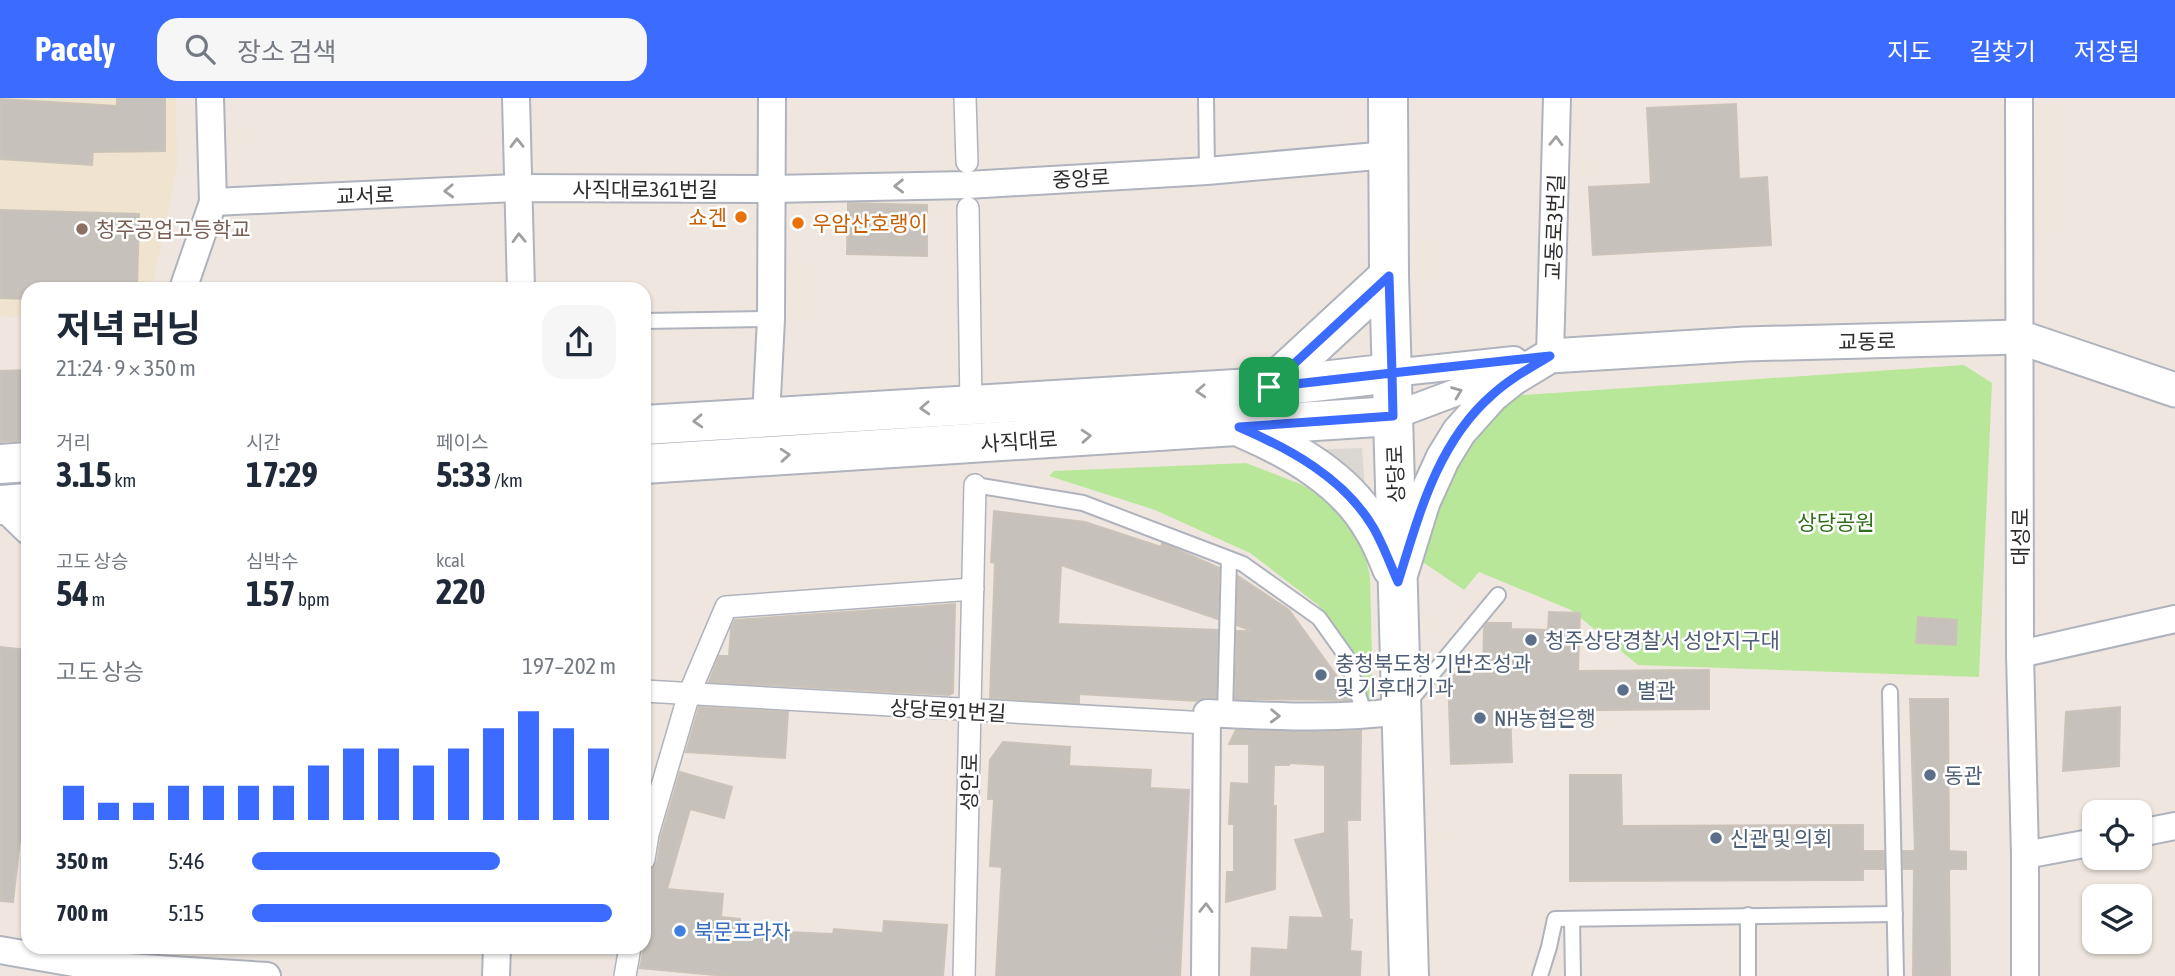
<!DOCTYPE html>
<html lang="ko">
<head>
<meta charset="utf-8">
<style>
  :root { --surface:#fff; --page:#f6f6f7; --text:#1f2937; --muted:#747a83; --accent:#3c6cff }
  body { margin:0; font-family:"Asap Condensed","Noto Sans KR",sans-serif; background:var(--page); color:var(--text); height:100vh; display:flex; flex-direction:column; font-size:26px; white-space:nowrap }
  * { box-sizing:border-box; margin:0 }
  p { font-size:23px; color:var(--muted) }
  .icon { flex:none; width:38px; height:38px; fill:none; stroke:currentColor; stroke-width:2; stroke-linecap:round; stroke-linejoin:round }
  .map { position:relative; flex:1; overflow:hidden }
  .drawer { position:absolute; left:21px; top:184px; width:630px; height:672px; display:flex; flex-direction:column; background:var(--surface); border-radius:21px; box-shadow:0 2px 5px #0004 }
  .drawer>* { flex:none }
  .buttons { position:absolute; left:2082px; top:702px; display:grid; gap:14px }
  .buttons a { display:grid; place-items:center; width:70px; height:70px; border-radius:14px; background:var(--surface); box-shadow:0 2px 5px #0004; font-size:35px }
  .pin { position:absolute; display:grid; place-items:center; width:60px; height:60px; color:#fff; margin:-30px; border-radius:14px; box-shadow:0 4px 10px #0006 }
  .round { display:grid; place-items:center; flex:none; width:74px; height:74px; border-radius:21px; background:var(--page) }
  .overview { display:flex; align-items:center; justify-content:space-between; height:119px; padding:0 35px }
  h1 { font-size:38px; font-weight:700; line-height:52px }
  .stats { display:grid; grid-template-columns:repeat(3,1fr); gap:10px; height:119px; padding:7px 35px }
  .stats div { display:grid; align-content:center }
  .stats b { font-size:35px; font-weight:700 }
  .stats small { font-size:19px; font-weight:400 }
  .stats p { font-size:19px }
  .chart { height:196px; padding:14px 35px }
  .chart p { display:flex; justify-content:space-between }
  .chart svg { width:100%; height:126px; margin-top:7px; stroke:var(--accent); stroke-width:6 }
  ul { padding:0 35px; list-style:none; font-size:23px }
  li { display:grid; grid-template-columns:112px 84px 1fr; align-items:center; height:52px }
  li i { height:18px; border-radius:9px; background:var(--accent) }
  header { display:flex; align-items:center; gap:42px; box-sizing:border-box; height:98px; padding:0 35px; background:var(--accent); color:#fff }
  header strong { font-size:33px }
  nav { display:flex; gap:38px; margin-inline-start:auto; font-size:24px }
  .search { width:490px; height:63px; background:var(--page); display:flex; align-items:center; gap:18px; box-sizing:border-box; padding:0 24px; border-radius:21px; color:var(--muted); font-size:26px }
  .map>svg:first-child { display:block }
</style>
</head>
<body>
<header>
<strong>Pacely</strong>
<div class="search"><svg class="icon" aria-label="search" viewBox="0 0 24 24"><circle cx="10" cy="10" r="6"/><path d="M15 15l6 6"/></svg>장소 검색</div>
<nav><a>지도</a><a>길찾기</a><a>저장됨</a></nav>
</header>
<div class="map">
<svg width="2175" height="878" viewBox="0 0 2175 878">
  <rect width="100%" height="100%" fill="#efe7df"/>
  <path fill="#f0e3cf" d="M 0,0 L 176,0 L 177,70 L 152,191 L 28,191 L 28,220 L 0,218 Z"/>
  <g fill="#b9e79a">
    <path d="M 1964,267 L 1992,285 L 1979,579 L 1638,567 L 1571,512 L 1479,474 L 1464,492 L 1418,461 L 1458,350 L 1509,298 Z"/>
    <path d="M 1246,365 L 1303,387 L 1338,410 L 1361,438 L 1370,479 L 1373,602 L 1365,601 L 1359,564 L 1318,507 L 1250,455 L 1155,412 L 1049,378 L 1054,373 Z"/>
  </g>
  <path fill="#dbd7d2" d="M 1362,350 L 1366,405 L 1300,352 Z"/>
  <g fill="#c7c1bb" stroke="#cbc3b8" stroke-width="2">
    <path d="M 117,0 L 165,0 L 165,53 L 93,54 L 92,67 L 0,61 L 0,1 L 117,8 Z"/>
    <path d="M 1736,6 L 1739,81 L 1767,79 L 1771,147 L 1593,157 L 1589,89 L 1651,86 L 1647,10 Z"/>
    <path d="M 848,105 L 927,107 L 927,158 L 847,156 Z"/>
    <path d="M 0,112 L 139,116 L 137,191 L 28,191 L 28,201 L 0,200 Z"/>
    <path d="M 28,272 L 28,342 L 0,344 L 0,273 Z"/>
    <path d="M 994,413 L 1085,424 L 1161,449 L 1162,445 L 1219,470 L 1218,521 L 1061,467 L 1058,526 L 1218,532 L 1216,600 L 1207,599 L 1198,603 L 1079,596 L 1079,605 L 990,600 L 995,465 L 991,464 Z"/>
    <path d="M 1238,478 L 1289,512 L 1346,591 L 1350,602 L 1235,601 L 1237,533 L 1252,533 L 1237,527 Z"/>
    <path d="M 955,506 L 953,595 L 949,597 L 709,584 L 719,558 L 729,558 L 731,530 L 735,522 Z"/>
    <path d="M 1549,514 L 1580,515 L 1578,573 L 1709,572 L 1709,611 L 1510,613 L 1512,664 L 1451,666 L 1448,576 L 1483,575 L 1484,529 L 1487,525 L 1511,525 L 1511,531 L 1548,532 Z"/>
    <path d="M 1918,519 L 1957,522 L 1956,547 L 1916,545 Z"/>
    <path d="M 0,549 L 28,552 L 28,743 L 20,742 L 13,804 L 0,803 Z"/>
    <path d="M 1910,601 L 1948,601 L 1949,753 L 1966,754 L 1966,771 L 1949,771 L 1950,878 L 1913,878 L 1914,771 L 1903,771 L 1903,753 L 1915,753 Z"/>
    <path d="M 699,609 L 788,614 L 785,660 L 686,654 Z"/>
    <path d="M 2120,609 L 2119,668 L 2063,673 L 2066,614 Z"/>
    <path d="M 1236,632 L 1304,634 L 1361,633 L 1360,722 L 1347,722 L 1349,821 L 1352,822 L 1350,853 L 1361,854 L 1360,878 L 1251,878 L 1252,850 L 1288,852 L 1290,819 L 1324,820 L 1295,742 L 1325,735 L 1325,667 L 1289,665 L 1289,667 L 1274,667 L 1273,708 L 1276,708 L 1275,791 L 1226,804 L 1227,774 L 1234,774 L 1234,726 L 1229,726 L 1231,685 L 1249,686 L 1249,646 L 1229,646 Z"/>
    <path d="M 1003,644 L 1070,649 L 1069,668 L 1151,672 L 1150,690 L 1189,692 L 1180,878 L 996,878 L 1002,769 L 990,768 L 994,701 L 988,701 L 990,662 Z"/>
    <path d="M 680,674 L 732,689 L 724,720 L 690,711 L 667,791 L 723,796 L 721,819 L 740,821 L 739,832 L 833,836 L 834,831 L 883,835 L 884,823 L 947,827 L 943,878 L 726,878 L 640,870 L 644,849 L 648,773 L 657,764 L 661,739 Z"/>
    <path d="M 1570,677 L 1621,677 L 1622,728 L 1863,727 L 1863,753 L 1884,753 L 1884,771 L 1863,771 L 1863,782 L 1570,783 Z"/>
  </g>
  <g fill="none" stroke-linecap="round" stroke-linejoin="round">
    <defs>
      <g id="service">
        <path d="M 1206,0 L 1207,73"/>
        <path d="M 644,223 L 771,221"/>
        <path d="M 975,387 L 1083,405 L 1243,466 L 1319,520 L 1346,558 L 1365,618"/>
        <path d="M 1890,594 L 1896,878"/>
        <path d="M 1409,604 L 1498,497"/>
        <path d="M 1225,616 L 1229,461"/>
        <path d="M 1748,817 L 1748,878"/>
        <path d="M 1572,821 L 1573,878"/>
        <path d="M 1540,878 L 1549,849 L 1555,821 L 1895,816"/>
      </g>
      <g id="pedestrian">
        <path d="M 965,0 L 967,64"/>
        <path d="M 968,110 L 971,307"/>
        <path d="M 644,593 L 1207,625"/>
        <path d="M 644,761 L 648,736 L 689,596 L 726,509 L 973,491"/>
        <path d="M 625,878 L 630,849"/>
        <path d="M 964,878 L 975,387"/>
      </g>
      <g id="minor">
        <path d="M 516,0 L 521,191"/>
        <path d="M 2019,0 L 2020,556 L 2025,757 L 2025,878"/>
        <path d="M 213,104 L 517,90 L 772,91 L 967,87 L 1207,73 L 1388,57"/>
        <path d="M 183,191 L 213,104 L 210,0"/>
        <path d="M 1550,258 L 1557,0"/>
        <path d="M 1392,275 L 1514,262"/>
        <path d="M 1393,318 L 1513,273"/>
        <path d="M 766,319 L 771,221 L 772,0"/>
        <path d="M 1,407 L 28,433"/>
        <path d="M 2020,556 L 2175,521"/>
        <path d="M 2140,735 L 2175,728"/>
        <path d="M 2025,757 L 2095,744"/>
        <path d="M 0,852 L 80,866 L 267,878"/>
        <path d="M 496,878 L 497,849"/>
        <path d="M 1205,878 L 1207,615 C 1272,618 1337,622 1401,613"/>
      </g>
      <path id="tertiary" d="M 1402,472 L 1423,404 L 1443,360 L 1459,334 L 1492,297 L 1512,281 L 1550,258 L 1745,246 L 2019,239 L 2175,292"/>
      <g id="secondary">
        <path d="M 1388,0 L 1389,178 L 1409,878"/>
        <path d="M 1269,289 L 1389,178"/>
        <path d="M 644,327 L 1269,289 L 1392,275"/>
        <path d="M 1244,331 C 1293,352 1346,382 1373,430 C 1381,442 1386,456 1392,470"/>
        <path d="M 0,366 L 28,364"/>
        <path d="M 644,366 L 1393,318"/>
        <path d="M 0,407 L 28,405"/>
      </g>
    </defs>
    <use href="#service" stroke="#afb3bd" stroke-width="18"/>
    <use href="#pedestrian" stroke="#afb3bd" stroke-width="24"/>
    <use href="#minor" stroke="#afb3bd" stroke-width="30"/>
    <use href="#tertiary" stroke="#afb3bd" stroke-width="37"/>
    <use href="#secondary" stroke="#afb3bd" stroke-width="42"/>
    <use href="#service" stroke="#fff" stroke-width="14"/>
    <use href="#pedestrian" stroke="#fff" stroke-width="21"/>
    <use href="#minor" stroke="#fff" stroke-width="26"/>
    <use href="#tertiary" stroke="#fff" stroke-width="33"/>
    <use href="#secondary" stroke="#fff" stroke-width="38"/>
  </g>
  <defs><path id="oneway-chevron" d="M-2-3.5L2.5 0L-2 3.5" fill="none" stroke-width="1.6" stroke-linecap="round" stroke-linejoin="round" transform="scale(1.75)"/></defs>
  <g stroke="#a0a0a0">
    <use href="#oneway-chevron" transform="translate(1556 43) rotate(-88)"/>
    <use href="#oneway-chevron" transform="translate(517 45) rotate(-91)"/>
    <use href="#oneway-chevron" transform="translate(899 88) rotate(179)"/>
    <use href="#oneway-chevron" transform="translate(449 93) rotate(178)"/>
    <use href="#oneway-chevron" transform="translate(519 140) rotate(-92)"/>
    <use href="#oneway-chevron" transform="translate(1201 293) rotate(177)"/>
    <use href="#oneway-chevron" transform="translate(1457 294) rotate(-21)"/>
    <use href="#oneway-chevron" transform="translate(925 310) rotate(177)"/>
    <use href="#oneway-chevron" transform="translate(698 323) rotate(177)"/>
    <use href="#oneway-chevron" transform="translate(1086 338) rotate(-4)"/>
    <use href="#oneway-chevron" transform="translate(785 357) rotate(-4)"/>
    <use href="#oneway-chevron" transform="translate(1275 618) rotate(2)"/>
    <use href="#oneway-chevron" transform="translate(1206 810) rotate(-89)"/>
  </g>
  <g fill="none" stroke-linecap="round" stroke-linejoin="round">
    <defs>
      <path id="route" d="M 1269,289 L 1392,275 L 1393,318 L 1239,329 C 1290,351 1344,380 1373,429 C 1383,446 1390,466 1398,484 C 1419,417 1437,345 1492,297 C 1509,281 1530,270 1550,258 L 1392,275 L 1389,178 L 1269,289"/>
    </defs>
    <use href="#route" stroke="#fff" stroke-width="14"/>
    <use href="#route" stroke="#3c6cff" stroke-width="9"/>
  </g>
  <g fill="#e8710a" stroke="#fff" stroke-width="2.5">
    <circle cx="741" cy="119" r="7"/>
    <circle cx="798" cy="125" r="7"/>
  </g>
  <circle fill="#8d6e63" stroke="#fff" stroke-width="2.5" cx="82" cy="131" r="7"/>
  <g fill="#5c6f8a" stroke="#fff" stroke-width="2.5">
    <circle cx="1531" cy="542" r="7"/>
    <circle cx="1321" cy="577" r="7"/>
    <circle cx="1623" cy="592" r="7"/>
    <circle cx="1480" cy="620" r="7"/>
    <circle cx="1930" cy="677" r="7"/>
    <circle cx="1716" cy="740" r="7"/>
  </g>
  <circle fill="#3f7fe0" stroke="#fff" stroke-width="2.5" cx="680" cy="833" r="7"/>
  <g text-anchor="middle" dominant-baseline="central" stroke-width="5" stroke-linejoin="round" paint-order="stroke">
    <g font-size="21" fill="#2d2d2d" stroke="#fff">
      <text transform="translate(1081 80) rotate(-3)">중앙로</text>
      <text x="645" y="91">사직대로361번길</text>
      <text transform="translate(365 97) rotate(-2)">교서로</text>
      <text transform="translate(1554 129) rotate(-88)">교동로3번길</text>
      <text transform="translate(1867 243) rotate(-1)">교동로</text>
      <text transform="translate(1019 343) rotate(-4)">사직대로</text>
      <text transform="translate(1395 376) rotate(-92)">상당로</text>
      <text transform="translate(2020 439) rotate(-90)">대성로</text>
      <text transform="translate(948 612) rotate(3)">상당로91번길</text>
      <text transform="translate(969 684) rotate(-89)">성안로</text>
    </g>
    <g font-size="21" fill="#c56008" stroke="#fff" text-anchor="end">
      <text x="727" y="119">쇼겐</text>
      <text x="812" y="125" text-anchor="start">우암산호랭이</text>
    </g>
    <g font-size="21" fill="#785e54" stroke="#fff" text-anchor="start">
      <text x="96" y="131">청주공업고등학교</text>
    </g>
    <g font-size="21" fill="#306f18" stroke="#fff">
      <text x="1836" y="424">상당공원</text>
    </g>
    <g font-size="21" fill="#4e5e75" stroke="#fff" text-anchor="start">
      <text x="1545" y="542">청주상당경찰서 성안지구대</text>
      <text x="1335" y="565">충청북도청 기반조성과<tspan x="1335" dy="24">및 기후대기과</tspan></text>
      <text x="1637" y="592">별관</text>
      <text x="1494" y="620">NH농협은행</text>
      <text x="1944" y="677">동관</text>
      <text x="1730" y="740">신관 및 의회</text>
    </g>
    <g font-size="21" fill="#366cbe" stroke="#fff" text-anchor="start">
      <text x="694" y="833">북문프라자</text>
    </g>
  </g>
</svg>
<div class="buttons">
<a><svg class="icon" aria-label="locate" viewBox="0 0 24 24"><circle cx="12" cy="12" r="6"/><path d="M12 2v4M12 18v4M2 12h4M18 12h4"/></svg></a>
<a><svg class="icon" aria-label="layers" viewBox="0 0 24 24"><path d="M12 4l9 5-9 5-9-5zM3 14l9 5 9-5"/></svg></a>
</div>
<div class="pin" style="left:1269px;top:289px;background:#1e9e55"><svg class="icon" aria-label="arrive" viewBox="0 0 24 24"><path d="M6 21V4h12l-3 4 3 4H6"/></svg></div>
<section class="drawer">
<div class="overview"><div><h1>저녁 러닝</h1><p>21:24 · 9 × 350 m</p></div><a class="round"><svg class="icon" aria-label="share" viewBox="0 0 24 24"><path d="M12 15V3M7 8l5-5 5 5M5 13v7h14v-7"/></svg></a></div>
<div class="stats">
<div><p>거리</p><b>3.15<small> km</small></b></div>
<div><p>시간</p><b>17:29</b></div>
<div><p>페이스</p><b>5:33<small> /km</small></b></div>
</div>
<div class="stats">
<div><p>고도 상승</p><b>54<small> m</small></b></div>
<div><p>심박수</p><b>157<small> bpm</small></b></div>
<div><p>kcal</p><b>220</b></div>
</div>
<div class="chart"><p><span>고도 상승</span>197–202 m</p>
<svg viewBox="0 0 160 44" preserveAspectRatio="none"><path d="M5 44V32M15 44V38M25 44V38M35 44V32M45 44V32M55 44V32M65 44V32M75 44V25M85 44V19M95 44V19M105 44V25M115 44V19M125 44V12M135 44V6M145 44V12M155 44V19"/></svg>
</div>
<ul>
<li><b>350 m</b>5:46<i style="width:68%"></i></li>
<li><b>700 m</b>5:15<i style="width:99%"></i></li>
</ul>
</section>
</div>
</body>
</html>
